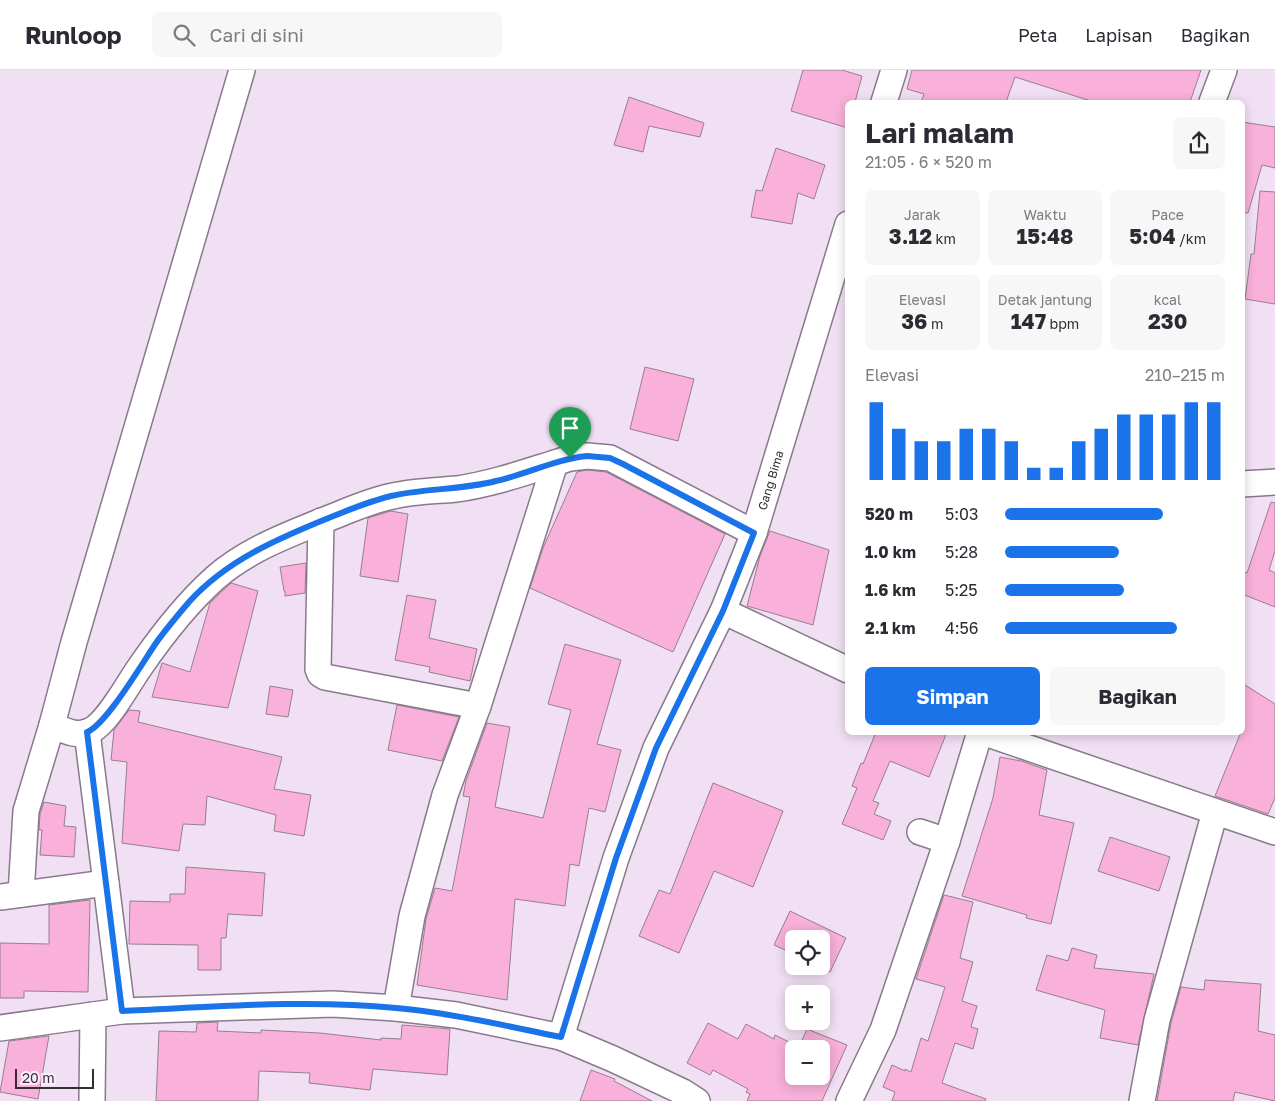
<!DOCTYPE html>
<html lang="id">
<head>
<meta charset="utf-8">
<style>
  :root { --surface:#fff; --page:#f7f7f7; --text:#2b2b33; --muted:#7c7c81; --line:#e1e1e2; --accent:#1a73e8 }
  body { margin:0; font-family:"Golos Text",sans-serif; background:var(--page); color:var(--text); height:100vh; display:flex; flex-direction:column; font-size:19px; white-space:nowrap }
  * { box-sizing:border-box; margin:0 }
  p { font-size:16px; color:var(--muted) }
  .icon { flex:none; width:28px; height:28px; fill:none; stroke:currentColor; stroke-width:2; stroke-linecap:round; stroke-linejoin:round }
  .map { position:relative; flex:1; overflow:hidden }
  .sheet { position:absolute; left:845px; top:30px; width:400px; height:635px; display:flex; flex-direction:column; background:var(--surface); border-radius:8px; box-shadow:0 2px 12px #0003 }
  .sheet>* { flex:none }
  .fabs { position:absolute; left:785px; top:860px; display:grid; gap:10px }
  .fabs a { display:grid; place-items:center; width:45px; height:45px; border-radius:8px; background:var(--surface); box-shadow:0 2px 12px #0003; font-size:25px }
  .scale { position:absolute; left:15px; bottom:12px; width:79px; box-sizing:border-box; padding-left:5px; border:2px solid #342d35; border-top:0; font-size:14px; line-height:18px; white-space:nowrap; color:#342d35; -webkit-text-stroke:4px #fcedfe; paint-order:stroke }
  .pin { position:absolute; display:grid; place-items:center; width:42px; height:42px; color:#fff; margin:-51px -21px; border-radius:50% 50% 50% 0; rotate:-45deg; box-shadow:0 0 5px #0007 }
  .pin .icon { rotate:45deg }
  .round { display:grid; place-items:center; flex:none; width:52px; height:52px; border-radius:8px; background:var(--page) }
  .summary { display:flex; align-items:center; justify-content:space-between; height:85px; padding:0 20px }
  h1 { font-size:28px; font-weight:700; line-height:38px }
  .metrics { display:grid; grid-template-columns:repeat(3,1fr); gap:8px; height:85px; padding:5px 20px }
  .metrics div { display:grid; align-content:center; border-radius:8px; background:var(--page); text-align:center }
  .metrics b { font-size:21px; font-weight:700 }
  .metrics small { font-size:14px; font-weight:400 }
  .metrics p { font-size:14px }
  .chart { height:140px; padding:10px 20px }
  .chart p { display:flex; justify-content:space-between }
  .chart svg { width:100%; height:90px; margin-top:5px; stroke:var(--accent); stroke-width:6 }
  .button { display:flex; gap:10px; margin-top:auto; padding:10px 20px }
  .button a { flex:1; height:58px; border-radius:8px; background:var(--accent); color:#fff; font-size:20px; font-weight:700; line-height:58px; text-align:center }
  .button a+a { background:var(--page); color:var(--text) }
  ul { padding:0 20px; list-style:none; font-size:16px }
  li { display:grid; grid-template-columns:80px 60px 1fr; align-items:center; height:38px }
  li i { height:12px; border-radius:6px; background:var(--accent) }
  header { display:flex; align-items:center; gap:30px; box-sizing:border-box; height:70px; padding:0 25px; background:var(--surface); border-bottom:1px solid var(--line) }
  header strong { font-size:24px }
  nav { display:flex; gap:28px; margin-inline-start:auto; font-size:18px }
  .search { width:350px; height:45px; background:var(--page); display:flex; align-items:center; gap:12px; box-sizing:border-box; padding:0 18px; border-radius:8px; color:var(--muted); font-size:19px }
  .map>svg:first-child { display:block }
</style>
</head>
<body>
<header>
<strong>Runloop</strong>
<div class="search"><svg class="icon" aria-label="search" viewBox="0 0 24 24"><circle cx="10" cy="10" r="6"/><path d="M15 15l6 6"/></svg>Cari di sini</div>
<nav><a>Peta</a><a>Lapisan</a><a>Bagikan</a></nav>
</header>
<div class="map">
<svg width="1275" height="1031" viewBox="0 0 1275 1031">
  <rect width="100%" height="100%" fill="#f1dff3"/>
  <g fill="#f9b0da" stroke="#97808c" fill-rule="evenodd">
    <path d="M 803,0 L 842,0 L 862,6 L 855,32 L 848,32 L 848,58 L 791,41 Z"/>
    <path d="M 912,0 L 1201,0 L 1190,32 L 1094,32 L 1015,7 L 1006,32 L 921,32 L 924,24 L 907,19 Z"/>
    <path d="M 629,27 L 704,53 L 700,67 L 649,56 L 643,82 L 614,75 Z"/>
    <path d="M 1242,52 L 1275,57 L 1275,98 L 1262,95 L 1248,143 L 1242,142 Z"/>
    <path d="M 776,78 L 825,95 L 814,129 L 798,123 L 792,154 L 751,147 L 756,120 L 762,121 Z"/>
    <path d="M 1260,121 L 1275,122 L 1275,234 L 1245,229 L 1251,184 L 1254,184 Z"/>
    <path d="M 645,297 L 694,309 L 678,371 L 630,359 Z"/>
    <path d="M 587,400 L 606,402 L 725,464 L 673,582 L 530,518 L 543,478 L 577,402 Z"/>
    <path d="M 1271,432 L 1275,433 L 1275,481 L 1269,500 L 1275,503 L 1275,537 L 1242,524 L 1242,501 L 1247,503 Z"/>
    <path d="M 391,441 L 408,444 L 398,512 L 360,506 L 368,448 Z"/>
    <path d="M 770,461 L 829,480 L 813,555 L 747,536 L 760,486 Z"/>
    <path d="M 306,493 L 305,523 L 285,526 L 285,521 L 284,521 L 280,497 Z"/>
    <path d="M 231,513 L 258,521 L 228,638 L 152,627 L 162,593 L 190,602 L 210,533 Z"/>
    <path d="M 407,525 L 436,530 L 429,568 L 477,579 L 470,611 L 429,602 L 430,597 L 395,590 Z"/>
    <path d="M 565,574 L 621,590 L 597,674 L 621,680 L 605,742 L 589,738 L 579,796 L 570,794 L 565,836 L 515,829 L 507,930 L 417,915 L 426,849 L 435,818 L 452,821 L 470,727 L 463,726 L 466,711 L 487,653 L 510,657 L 495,737 L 543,748 L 571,640 L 548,634 Z"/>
    <path d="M 1242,613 L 1275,634 L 1275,728 L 1268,744 L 1215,726 L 1241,662 L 1242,662 Z"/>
    <path d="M 270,616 L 293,620 L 288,647 L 266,644 Z"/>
    <path d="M 397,635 L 459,647 L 442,691 L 388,680 Z"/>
    <path d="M 129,640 L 140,641 L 138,652 L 282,687 L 274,719 L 311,725 L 304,766 L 274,761 L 276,745 L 207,726 L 205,755 L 183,754 L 179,781 L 122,773 L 127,692 L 111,690 L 114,660 Z"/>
    <path d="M 876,662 L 947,662 L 929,707 L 890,691 L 873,731 L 879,733 L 874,744 L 891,751 L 883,770 L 842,754 L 857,718 L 852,716 L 861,693 L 863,694 Z"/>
    <path d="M 1000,687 L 1021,691 L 1047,700 L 1039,745 L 1074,753 L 1051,854 L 1026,848 L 1027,845 L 962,826 L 993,728 Z"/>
    <path d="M 713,713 L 783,741 L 753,817 L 714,801 L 679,883 L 639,866 L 659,820 L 670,824 Z"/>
    <path d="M 44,732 L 66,736 L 64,756 L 76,757 L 74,787 L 40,785 L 42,760 L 39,760 L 40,744 Z"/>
    <path d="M 1110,767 L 1170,787 L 1159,821 L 1098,801 Z"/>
    <path d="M 186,797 L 265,803 L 262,846 L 228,844 L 226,868 L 221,868 L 221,900 L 198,900 L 198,875 L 129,874 L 130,831 L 170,832 L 170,824 L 185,824 Z"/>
    <path d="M 944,825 L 973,832 L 960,888 L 973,892 L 962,931 L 977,936 L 971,957 L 978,959 L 973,979 L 955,973 L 942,1013 L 986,1029 L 985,1031 L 892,1031 L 895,1022 L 883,1017 L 892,995 L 905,1001 L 905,999 L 911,1002 L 921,968 L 928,971 L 945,917 L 916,909 Z"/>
    <path d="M 90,830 L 88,922 L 24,921 L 24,928 L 0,928 L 0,873 L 49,874 L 49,835 Z"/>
    <path d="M 790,841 L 846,868 L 830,902 L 819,896 L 821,896 L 821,869 L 794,869 L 794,884 L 774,875 Z"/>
    <path d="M 1072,878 L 1097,885 L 1094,898 L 1154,904 L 1138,975 L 1100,968 L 1105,940 L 1036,920 L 1047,885 L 1068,891 Z"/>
    <path d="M 1205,910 L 1261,914 L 1258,961 L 1275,965 L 1275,1031 L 1235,1022 L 1233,1031 L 1157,1031 L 1171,953 L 1181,917 L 1204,920 Z"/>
    <path d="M 218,952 L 217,961 L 261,963 L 261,960 L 320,963 L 381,970 L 381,968 L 401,969 L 402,955 L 450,959 L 447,1005 L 373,999 L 370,1020 L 309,1013 L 310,1003 L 259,1001 L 258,1031 L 156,1031 L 159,961 L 196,962 L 197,953 Z"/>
    <path d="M 708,953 L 738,969 L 746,954 L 774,969 L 775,965 L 799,977 L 807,959 L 847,975 L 822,1031 L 747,1031 L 750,1024 L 746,1022 L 748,1019 L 713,1000 L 710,1005 L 687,993 ZM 794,979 L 821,979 L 821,1006 L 794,1006 Z"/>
    <path d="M 49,966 L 38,1029 L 0,1022 L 9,971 Z"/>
    <path d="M 591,1000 L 615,1009 L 614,1011 L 652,1031 L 580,1031 Z"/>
  </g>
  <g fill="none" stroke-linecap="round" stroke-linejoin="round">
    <defs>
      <g id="minor">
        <path d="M 884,32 L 894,0"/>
        <path d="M 1212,32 L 1224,0"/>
        <path d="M 1242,414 L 1275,412"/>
        <path d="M 321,451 L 318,599 L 320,604 L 325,607 L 478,636"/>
        <path d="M 723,541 L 848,600"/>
        <path d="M 52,655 C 65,661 79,668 92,660 C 109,650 128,614 140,597 C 162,565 186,534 215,508 C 248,479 292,463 332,447 C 352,439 372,430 393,426 C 414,421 435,421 457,419 C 491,414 523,403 555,393"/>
        <path d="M 87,662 L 106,813"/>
        <path d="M 982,662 L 1275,762"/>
        <path d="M 920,762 L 947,771"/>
        <path d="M 21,824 L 26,741 L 52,655 L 74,572 L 242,0"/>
        <path d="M 0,827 L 106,813 L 122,941 L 333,934 L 396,938 L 456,945 L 561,967 L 613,989 L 683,1022 L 697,1031"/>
        <path d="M 396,938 L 412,846 L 445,725 L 478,636 L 555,393 L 570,388 L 587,386 L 610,388 L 754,463"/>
        <path d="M 0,958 L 93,945"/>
        <path id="s1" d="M 561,967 L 616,788 L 656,678 L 723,541 L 754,463 L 848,154"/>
        <path d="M 92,1031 L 93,945 L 122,941"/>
        <path d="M 849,1031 L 883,960 L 947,771 L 980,662"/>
        <path d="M 1142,1031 L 1157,950 L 1215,742"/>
      </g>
    </defs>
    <use href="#minor" stroke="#89798c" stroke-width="28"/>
    <use href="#minor" stroke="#fff" stroke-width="25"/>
  </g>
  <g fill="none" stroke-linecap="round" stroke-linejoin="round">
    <defs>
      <path id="route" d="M 587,386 L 610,388 L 623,394 L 754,463 L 723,541 L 656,678 L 616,788 L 561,967 C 506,956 452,943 396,938 C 306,929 213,937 122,941 L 87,662 C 106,655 143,592 156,573 C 166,559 178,545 189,532 C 227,490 279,468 331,447 C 351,439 370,431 391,426 C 426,418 462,420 496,411 C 527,404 556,389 587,386 Z"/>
    </defs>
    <use href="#route" stroke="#fff" stroke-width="10"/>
    <use href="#route" stroke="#1a73e8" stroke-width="6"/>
  </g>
  <g text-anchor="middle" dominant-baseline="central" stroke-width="4.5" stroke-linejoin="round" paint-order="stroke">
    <g font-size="12" fill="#342d35" stroke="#fcedfe">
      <text stroke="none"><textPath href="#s1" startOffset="596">Gang Bima</textPath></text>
    </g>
  </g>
</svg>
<div class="fabs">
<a><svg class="icon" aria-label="locate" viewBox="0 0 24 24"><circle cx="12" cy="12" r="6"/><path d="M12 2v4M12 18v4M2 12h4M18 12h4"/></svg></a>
<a>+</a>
<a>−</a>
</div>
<div class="scale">20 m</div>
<div class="pin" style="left:570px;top:388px;background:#1e9e55"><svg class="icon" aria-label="arrive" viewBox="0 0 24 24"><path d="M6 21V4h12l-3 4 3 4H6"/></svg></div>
<section class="sheet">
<div class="summary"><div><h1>Lari malam</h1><p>21:05 · 6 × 520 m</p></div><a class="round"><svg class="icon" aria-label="share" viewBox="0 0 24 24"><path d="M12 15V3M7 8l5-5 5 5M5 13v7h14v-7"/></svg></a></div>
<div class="metrics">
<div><p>Jarak</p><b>3.12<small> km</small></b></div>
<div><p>Waktu</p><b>15:48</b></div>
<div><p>Pace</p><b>5:04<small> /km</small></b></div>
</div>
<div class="metrics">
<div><p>Elevasi</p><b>36<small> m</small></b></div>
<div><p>Detak jantung</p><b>147<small> bpm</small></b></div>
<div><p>kcal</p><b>230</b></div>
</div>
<div class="chart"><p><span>Elevasi</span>210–215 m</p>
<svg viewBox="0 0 160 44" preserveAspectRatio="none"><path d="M5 44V6M15 44V19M25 44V25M35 44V25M45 44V19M55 44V19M65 44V25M75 44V38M85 44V38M95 44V25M105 44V19M115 44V12M125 44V12M135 44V12M145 44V6M155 44V6"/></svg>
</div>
<ul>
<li><b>520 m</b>5:03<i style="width:72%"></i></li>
<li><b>1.0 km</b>5:28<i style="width:52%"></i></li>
<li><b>1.6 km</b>5:25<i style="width:54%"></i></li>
<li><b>2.1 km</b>4:56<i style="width:78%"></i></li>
</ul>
<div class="button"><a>Simpan</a><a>Bagikan</a></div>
</section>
</div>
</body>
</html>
